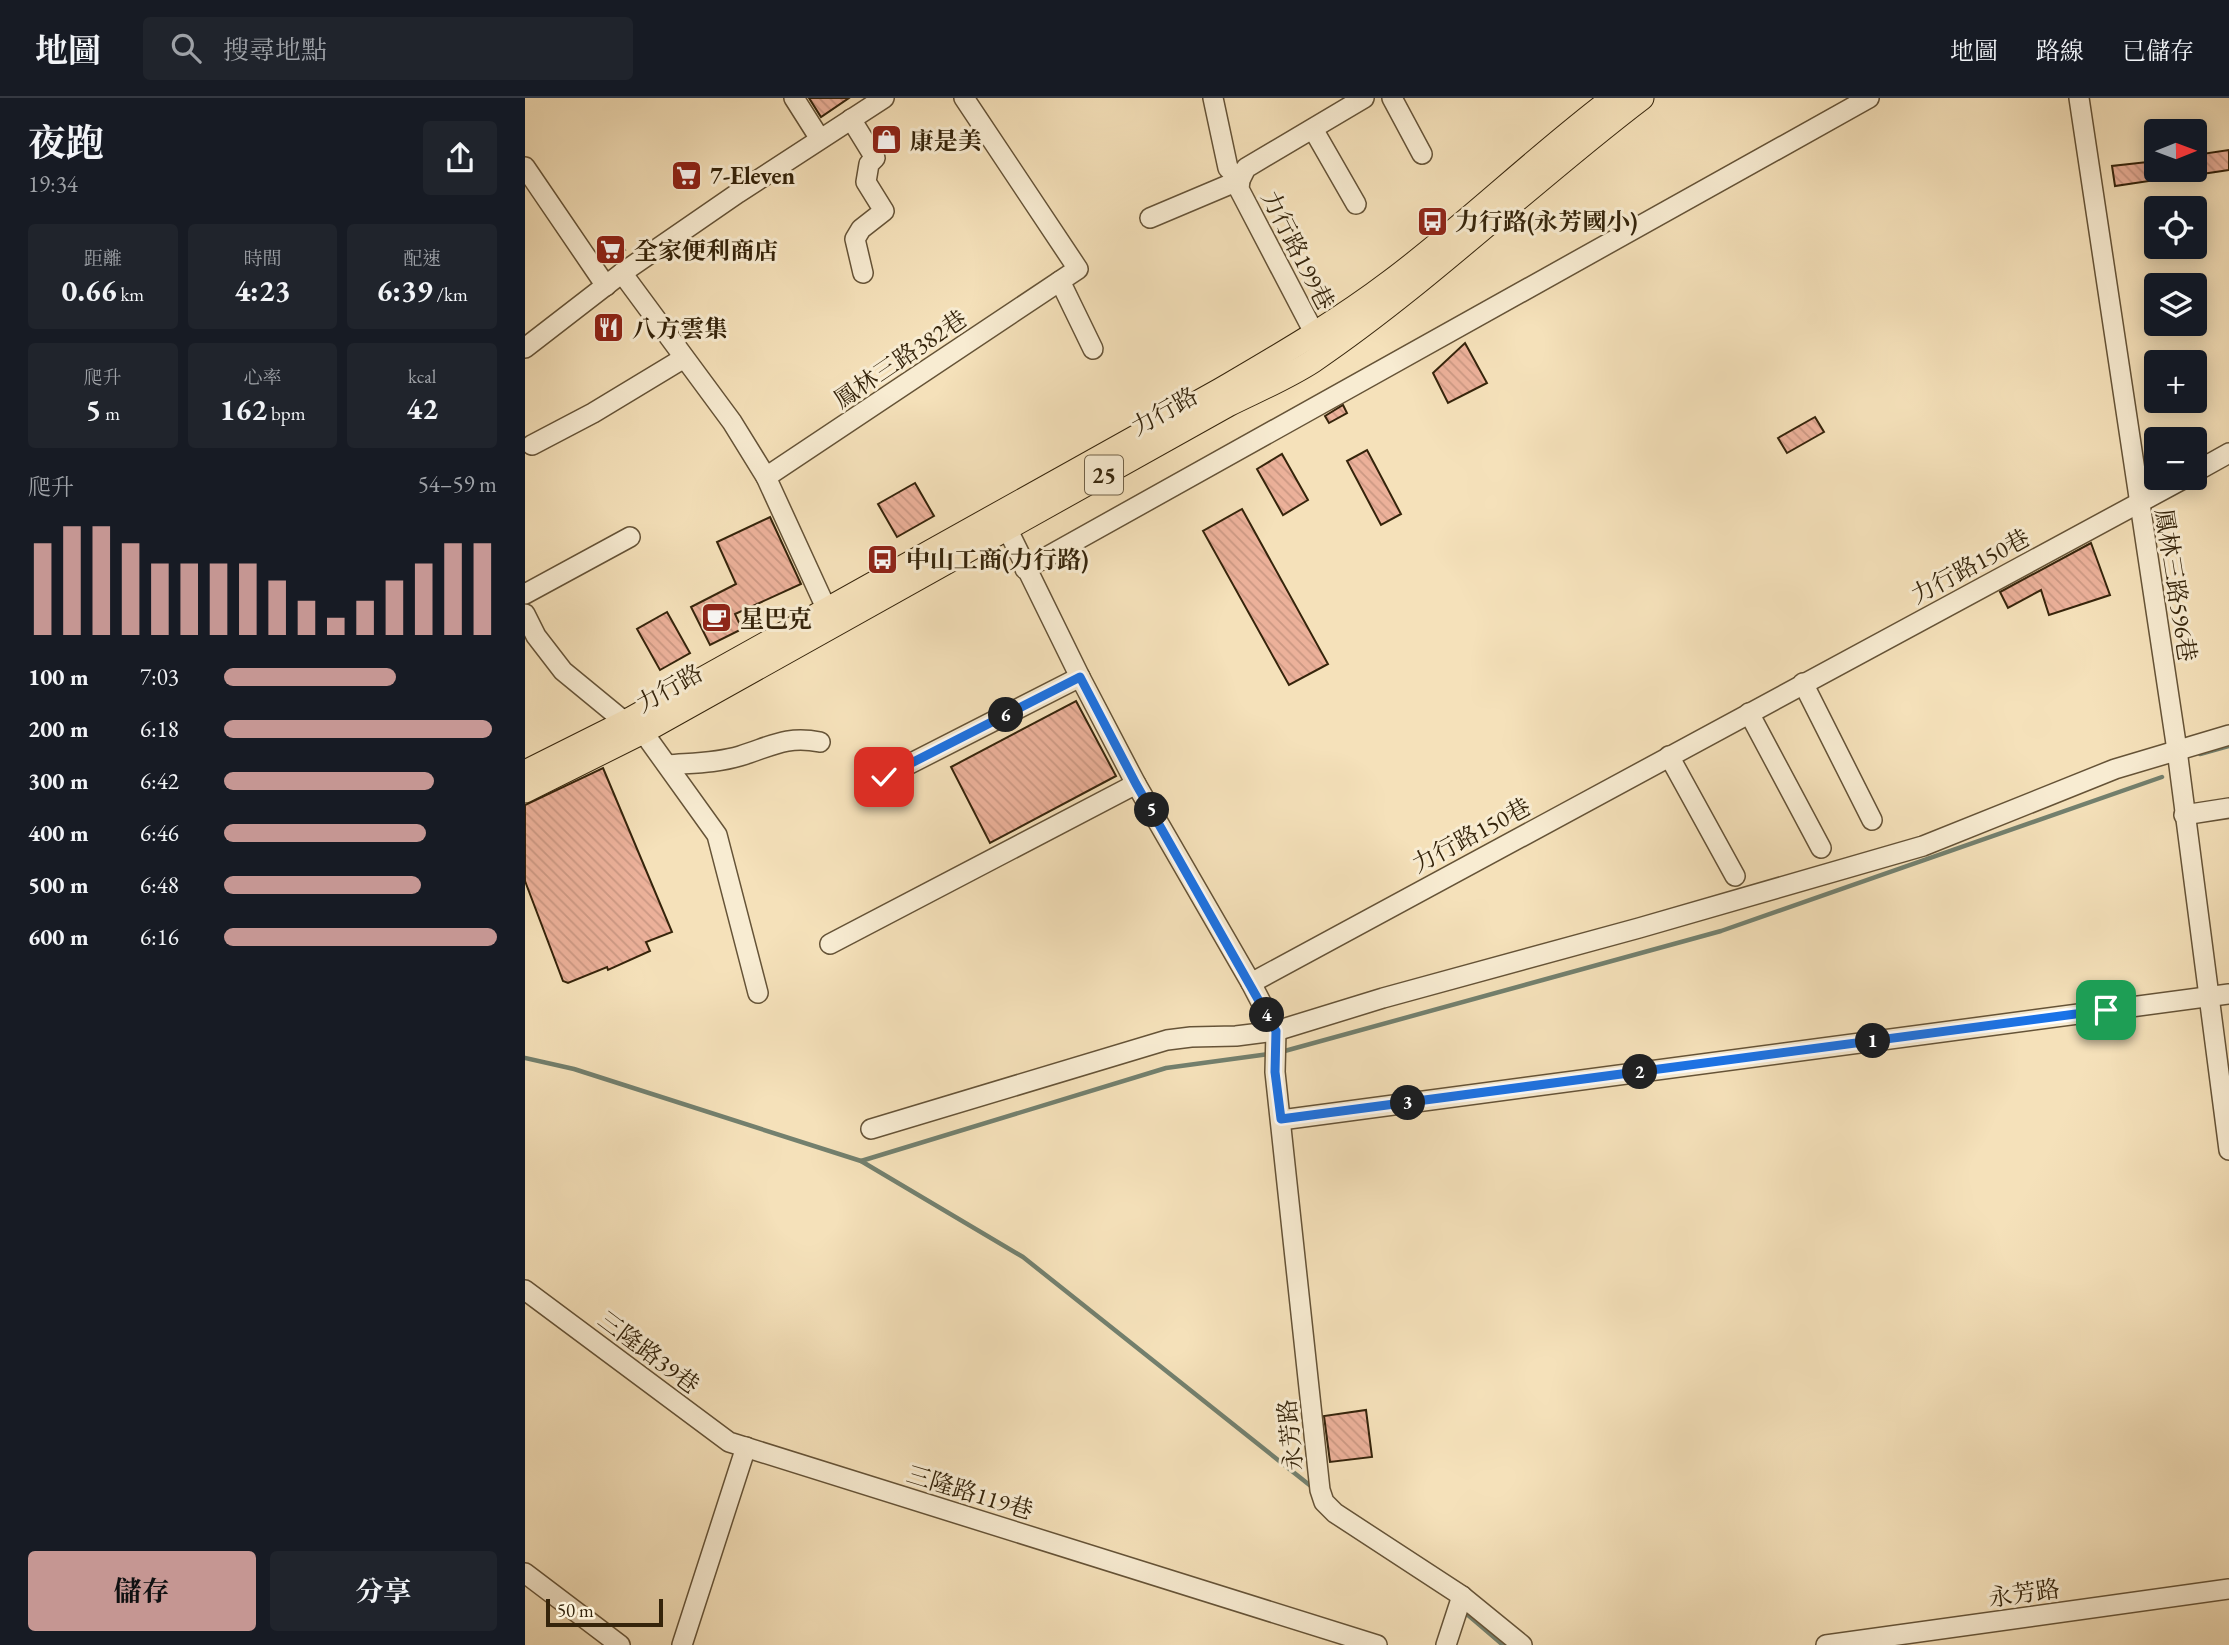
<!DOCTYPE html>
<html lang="zh-TW">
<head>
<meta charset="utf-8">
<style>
  :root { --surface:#171b24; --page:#20242c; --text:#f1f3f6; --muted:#9ea1a6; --line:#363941; --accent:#c59692 }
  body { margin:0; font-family:"EB Garamond","Noto Serif TC",serif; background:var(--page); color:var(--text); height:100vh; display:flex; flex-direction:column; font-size:26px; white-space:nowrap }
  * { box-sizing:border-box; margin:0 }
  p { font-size:23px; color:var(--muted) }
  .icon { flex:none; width:38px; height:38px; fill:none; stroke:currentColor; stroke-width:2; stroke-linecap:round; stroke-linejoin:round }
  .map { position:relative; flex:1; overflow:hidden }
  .sheet { display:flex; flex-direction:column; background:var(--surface); width:525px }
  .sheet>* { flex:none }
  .needle { width:46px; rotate:89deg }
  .buttons { position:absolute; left:1619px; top:21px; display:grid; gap:14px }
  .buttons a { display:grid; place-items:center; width:63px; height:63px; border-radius:7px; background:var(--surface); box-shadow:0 4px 18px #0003; font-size:35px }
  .scale { position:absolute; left:21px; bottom:18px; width:117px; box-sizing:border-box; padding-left:7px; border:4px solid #35240b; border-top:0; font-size:19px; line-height:24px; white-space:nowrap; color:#35240b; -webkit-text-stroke:5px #f8ecd2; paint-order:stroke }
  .pin { position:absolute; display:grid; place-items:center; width:60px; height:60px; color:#fff; margin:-30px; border-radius:14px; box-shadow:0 4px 10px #0006 }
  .km { position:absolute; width:35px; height:35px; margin:-18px; border-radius:50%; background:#222; color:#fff; font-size:19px; line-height:35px; text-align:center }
  .round { display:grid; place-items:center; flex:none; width:74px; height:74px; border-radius:7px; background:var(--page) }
  .overview { display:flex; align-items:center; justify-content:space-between; height:119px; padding:0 28px }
  h1 { font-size:38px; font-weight:700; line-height:52px }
  .figures { display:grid; grid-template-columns:repeat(3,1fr); gap:10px; height:119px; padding:7px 28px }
  .figures div { display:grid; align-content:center; border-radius:7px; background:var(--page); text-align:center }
  .figures b { font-size:30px; font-weight:700 }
  .figures small { font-size:19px; font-weight:400 }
  .figures p { font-size:19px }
  .chart { height:196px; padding:14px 28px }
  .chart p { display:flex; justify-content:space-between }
  .chart svg { width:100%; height:126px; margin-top:7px; stroke:var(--accent); stroke-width:6 }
  .action { display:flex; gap:14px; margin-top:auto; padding:14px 28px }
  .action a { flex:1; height:80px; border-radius:7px; background:var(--accent); color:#111; font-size:28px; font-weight:700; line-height:80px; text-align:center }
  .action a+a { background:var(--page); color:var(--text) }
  ul { padding:0 28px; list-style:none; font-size:23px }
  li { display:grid; grid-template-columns:112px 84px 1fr; align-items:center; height:52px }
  li i { height:18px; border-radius:9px; background:var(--accent) }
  header { display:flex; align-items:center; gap:42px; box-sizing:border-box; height:98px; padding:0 35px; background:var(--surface); border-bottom:2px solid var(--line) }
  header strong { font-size:33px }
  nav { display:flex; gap:38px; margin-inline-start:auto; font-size:24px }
  .search { width:490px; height:63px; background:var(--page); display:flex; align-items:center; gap:18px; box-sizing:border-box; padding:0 24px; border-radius:7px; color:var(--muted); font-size:26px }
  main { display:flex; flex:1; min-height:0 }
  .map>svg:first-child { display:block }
</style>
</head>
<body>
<header>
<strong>地圖</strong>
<div class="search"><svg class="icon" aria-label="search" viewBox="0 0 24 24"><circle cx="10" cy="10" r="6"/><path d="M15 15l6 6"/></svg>搜尋地點</div>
<nav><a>地圖</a><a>路線</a><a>已儲存</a></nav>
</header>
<main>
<section class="sheet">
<div class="overview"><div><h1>夜跑</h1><p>19:34</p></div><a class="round"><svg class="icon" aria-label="share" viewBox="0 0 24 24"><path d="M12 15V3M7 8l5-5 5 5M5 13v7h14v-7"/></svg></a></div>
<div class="figures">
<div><p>距離</p><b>0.66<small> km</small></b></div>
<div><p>時間</p><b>4:23</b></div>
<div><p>配速</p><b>6:39<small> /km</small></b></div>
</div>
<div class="figures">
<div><p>爬升</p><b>5<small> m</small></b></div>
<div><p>心率</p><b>162<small> bpm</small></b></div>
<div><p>kcal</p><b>42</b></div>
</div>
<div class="chart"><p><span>爬升</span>54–59 m</p>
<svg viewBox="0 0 160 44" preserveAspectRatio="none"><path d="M5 44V12M15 44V6M25 44V6M35 44V12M45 44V19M55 44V19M65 44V19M75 44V19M85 44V25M95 44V32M105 44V38M115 44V32M125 44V25M135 44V19M145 44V12M155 44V12"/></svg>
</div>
<ul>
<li><b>100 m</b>7:03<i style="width:63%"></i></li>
<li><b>200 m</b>6:18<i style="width:98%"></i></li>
<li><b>300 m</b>6:42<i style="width:77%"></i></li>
<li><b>400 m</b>6:46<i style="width:74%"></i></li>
<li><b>500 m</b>6:48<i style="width:72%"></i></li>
<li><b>600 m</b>6:16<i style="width:100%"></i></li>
</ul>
<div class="action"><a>儲存</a><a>分享</a></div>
</section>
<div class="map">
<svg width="1704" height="1547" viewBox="0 0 1704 1547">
  <defs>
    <pattern id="building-back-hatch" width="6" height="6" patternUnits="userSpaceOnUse" patternTransform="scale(1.75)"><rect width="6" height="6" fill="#ecb19a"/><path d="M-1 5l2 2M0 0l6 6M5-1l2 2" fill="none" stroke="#cb9883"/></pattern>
  </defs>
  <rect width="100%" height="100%" fill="#f5e1ba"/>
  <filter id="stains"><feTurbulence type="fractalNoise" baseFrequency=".00286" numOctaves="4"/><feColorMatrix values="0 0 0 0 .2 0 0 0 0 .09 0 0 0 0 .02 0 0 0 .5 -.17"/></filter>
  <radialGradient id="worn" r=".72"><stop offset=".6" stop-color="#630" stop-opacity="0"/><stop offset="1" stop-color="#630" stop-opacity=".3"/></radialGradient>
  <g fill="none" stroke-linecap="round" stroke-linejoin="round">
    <g stroke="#73806e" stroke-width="4.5">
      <path d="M 1675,656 L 1704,648"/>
      <path d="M 756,954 L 1196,833 L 1637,679"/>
      <path d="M 0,960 L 49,971 L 336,1063 L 498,1159 L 787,1389"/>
      <path d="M 336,1063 L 641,970 L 744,956"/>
      <path d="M 943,1517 L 978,1547"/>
    </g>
  </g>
  <g fill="url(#building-back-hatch)" stroke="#35240b" stroke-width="2">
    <path d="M 284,0 L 324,0 L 296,19 Z"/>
    <path d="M 1704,52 L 1704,72 L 1670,77 L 1670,57 Z"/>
    <path d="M 1631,63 L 1631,82 L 1590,88 L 1587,68 Z"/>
    <path d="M 91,140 L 100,152 L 81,164 L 73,152 Z"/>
    <path d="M 940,245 L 962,285 L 923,305 L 908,275 Z"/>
    <path d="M 818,307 L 822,315 L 804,325 L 800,318 Z"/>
    <path d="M 1290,319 L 1299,334 L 1262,355 L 1253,340 Z"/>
    <path d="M 842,352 L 876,416 L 856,427 L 822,363 Z"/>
    <path d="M 757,356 L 783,402 L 758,417 L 732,371 Z"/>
    <path d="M 390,385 L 409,418 L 372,439 L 353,406 Z"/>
    <path d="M 717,411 L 803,566 L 764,587 L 678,433 Z"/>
    <path d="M 245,419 L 276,486 L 210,516 L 217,531 L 185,547 L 166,509 L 211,486 L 192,444 Z"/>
    <path d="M 1566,445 L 1585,497 L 1524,517 L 1516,492 L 1483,510 L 1475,494 Z"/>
    <path d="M 142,514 L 165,555 L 135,572 L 112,531 Z"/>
    <path d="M 551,603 L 591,678 L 465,745 L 426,669 Z"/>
    <path d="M 78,670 L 147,834 L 121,844 L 125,853 L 83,872 L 82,869 L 43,885 L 38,883 L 0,783 L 0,707 Z"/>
    <path d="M 841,1312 L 847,1359 L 805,1364 L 799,1318 Z"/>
  </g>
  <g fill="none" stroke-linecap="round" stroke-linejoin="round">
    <defs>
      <g id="minor">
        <path d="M 269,0 L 295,41"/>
        <path d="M 688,0 L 703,70 L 715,82"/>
        <path d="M 867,0 L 897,56"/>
        <path d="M 1554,0 L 1652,652 L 1704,1052"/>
        <path d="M 326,21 L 350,60 L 344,66 L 341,84 L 359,113 L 336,131 L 330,141 L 338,175"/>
        <path d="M 788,31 L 831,106"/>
        <path d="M 0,69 L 81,188"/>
        <path d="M 625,120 L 715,82"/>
        <path d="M 97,175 L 207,324 L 241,379 L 302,512"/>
        <path d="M 535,183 L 568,251"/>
        <path d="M 795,246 L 714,91 L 715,82 L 721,70 L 839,0"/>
        <path d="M 0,250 L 97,175 L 213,95 L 359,0"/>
        <path d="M 7,347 L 68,315 L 159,260"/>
        <path d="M 1670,374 L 1704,355"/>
        <path d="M 241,379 L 553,171 L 439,0"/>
        <path d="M 476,418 L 555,579 L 611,686 L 726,885 L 1660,380"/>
        <path d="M 500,471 L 1344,0"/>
        <path d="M 0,496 L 105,439"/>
        <path d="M 0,516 L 11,538 L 38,573 L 100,624 L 118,634 L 192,737 L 233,895"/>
        <path d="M 1278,585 L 1347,722"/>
        <path d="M 1224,615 L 1296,750"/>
        <path d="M 1144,658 L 1210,778"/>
        <path d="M 143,667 C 166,665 192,665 215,658 C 245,649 261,637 295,644"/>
        <path d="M 359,679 L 555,579"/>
        <path d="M 1659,717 L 1704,710"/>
        <path d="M 305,846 L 611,686"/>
        <path d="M 726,885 L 751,933 L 750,974 L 795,1392 L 799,1404 L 810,1415 L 937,1498 L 997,1547"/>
        <path d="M 756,1022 L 1704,896"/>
        <path d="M 346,1031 L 642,942 L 666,939 L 711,938 L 751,933 L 858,900 L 1114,830 L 1398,748 L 1590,671 L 1704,637"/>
        <path d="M 0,1192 L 204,1344 L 852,1547"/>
        <path d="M 0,1475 L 95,1547"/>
        <path d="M 157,1547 L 221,1349"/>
        <path d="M 921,1547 L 937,1498"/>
        <path d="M 1301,1547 L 1704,1491"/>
      </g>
      <g id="major">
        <path d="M 0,674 L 100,624 L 695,292 C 753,258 812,224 866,183 C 942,126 1011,58 1088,0"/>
        <path d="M 0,693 L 118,634 L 703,307 C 731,293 762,280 788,263 C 904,184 1005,85 1117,0"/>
      </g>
    </defs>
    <use href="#minor" stroke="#655337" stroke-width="22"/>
    <use href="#major" stroke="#35240b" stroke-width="25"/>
    <use href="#minor" stroke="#f8ecd2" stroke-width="19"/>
    <use href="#major" stroke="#f5e1ba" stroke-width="23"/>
  </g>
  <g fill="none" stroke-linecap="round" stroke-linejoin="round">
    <defs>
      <path id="route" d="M 359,679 L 555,579 L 611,686 L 751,933 L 750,974 L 756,1021 L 1581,912"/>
    </defs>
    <use href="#route" stroke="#fff" stroke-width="14"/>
    <use href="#route" stroke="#1a73e8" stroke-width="9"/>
  </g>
  <defs>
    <symbol id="shop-square" viewBox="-11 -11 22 22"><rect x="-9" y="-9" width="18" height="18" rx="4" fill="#8f2418" stroke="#f8ecd2"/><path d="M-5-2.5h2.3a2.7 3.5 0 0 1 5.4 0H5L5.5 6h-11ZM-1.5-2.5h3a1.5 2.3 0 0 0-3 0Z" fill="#fff"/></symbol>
    <symbol id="supermarket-square" viewBox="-11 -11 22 22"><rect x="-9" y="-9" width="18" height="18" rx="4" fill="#8f2418" stroke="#f8ecd2"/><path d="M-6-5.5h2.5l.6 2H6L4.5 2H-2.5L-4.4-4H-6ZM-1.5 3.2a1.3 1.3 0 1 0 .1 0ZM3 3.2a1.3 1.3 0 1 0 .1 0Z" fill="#fff"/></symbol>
    <symbol id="bus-square" viewBox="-11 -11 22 22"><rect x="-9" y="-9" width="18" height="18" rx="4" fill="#8f2418" stroke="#f8ecd2"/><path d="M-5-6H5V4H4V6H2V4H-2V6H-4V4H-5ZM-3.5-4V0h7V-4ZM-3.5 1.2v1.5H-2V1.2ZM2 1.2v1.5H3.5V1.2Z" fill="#fff"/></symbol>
    <symbol id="restaurant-square" viewBox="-11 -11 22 22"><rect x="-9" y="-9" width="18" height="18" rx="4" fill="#8f2418" stroke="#f8ecd2"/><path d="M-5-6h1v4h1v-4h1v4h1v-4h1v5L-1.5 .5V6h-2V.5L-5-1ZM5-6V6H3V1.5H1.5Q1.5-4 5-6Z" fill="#fff"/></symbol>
    <symbol id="cafe-square" viewBox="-11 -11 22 22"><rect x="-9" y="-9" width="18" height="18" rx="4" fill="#8f2418" stroke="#f8ecd2"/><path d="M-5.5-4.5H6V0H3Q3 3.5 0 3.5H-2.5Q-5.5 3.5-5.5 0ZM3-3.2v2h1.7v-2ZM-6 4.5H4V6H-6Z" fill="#fff"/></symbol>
  </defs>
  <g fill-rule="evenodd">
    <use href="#shop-square" x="344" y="24" width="35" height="35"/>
    <use href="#supermarket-square" x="144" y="60" width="35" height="35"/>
    <use href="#bus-square" x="890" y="106" width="35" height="35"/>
    <use href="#supermarket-square" x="68" y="134" width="35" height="35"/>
    <use href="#restaurant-square" x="66" y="212" width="35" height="35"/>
    <use href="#bus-square" x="340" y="444" width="35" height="35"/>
    <use href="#cafe-square" x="174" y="502" width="35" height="35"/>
  </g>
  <g text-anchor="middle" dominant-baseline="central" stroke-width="6" stroke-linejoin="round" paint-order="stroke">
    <rect fill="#f8ecd2" stroke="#706047" stroke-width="2" x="560" y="357.5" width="38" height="39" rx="5"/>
    <g font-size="23" font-weight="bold" fill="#35240b">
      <text x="579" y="377">25</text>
    </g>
    <g font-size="24" font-weight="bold" fill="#35240b" stroke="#f8ecd2" text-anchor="start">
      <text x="385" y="42">康是美</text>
      <text x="185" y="77">7-Eleven</text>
      <text x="930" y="123">力行路(永芳國小)</text>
      <text x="109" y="152">全家便利商店</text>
      <text x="107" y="230">八方雲集</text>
      <text x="381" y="461">中山工商(力行路)</text>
      <text x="215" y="520">星巴克</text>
    </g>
    <g font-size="24" fill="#35240b" stroke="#f8ecd2">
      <text transform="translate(773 152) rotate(63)">力行路199巷</text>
      <text transform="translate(375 261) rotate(-34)">鳳林三路382巷</text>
      <text transform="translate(639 313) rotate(-29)">力行路</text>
      <text transform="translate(1445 468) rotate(-28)">力行路150巷</text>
      <text transform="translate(1651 487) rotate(81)">鳳林三路596巷</text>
      <text transform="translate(144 590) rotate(-29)">力行路</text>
      <text transform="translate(946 737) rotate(-28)">力行路150巷</text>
      <text transform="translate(124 1254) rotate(37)">三隆路39巷</text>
      <text transform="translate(765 1337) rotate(-96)">永芳路</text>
      <text transform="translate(445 1394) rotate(17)">三隆路119巷</text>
      <text transform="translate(1499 1495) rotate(-8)">永芳路</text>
    </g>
  </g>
  <rect width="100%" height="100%" filter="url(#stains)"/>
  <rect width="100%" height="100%" fill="url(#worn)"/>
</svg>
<div class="buttons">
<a><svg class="needle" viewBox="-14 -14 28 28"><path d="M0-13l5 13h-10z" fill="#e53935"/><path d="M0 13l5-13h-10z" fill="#9ea1a6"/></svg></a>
<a><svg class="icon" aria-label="locate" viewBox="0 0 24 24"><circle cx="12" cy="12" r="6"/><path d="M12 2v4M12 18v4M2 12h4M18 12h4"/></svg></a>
<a><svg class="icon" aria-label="layers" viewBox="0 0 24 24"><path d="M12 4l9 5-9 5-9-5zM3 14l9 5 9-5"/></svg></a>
<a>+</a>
<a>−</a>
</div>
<div class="scale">50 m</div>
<div class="pin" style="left:1581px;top:912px;background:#1e9e55"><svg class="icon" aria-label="arrive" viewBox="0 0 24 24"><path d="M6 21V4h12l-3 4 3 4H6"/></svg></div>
<div class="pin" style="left:359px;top:679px;background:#d93025"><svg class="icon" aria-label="check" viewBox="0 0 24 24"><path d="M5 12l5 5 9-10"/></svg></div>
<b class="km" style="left:1348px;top:943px">1</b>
<b class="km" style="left:1115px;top:974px">2</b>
<b class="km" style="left:883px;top:1005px">3</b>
<b class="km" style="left:742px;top:917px">4</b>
<b class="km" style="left:627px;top:712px">5</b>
<b class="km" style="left:481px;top:617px">6</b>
</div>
</main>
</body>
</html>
